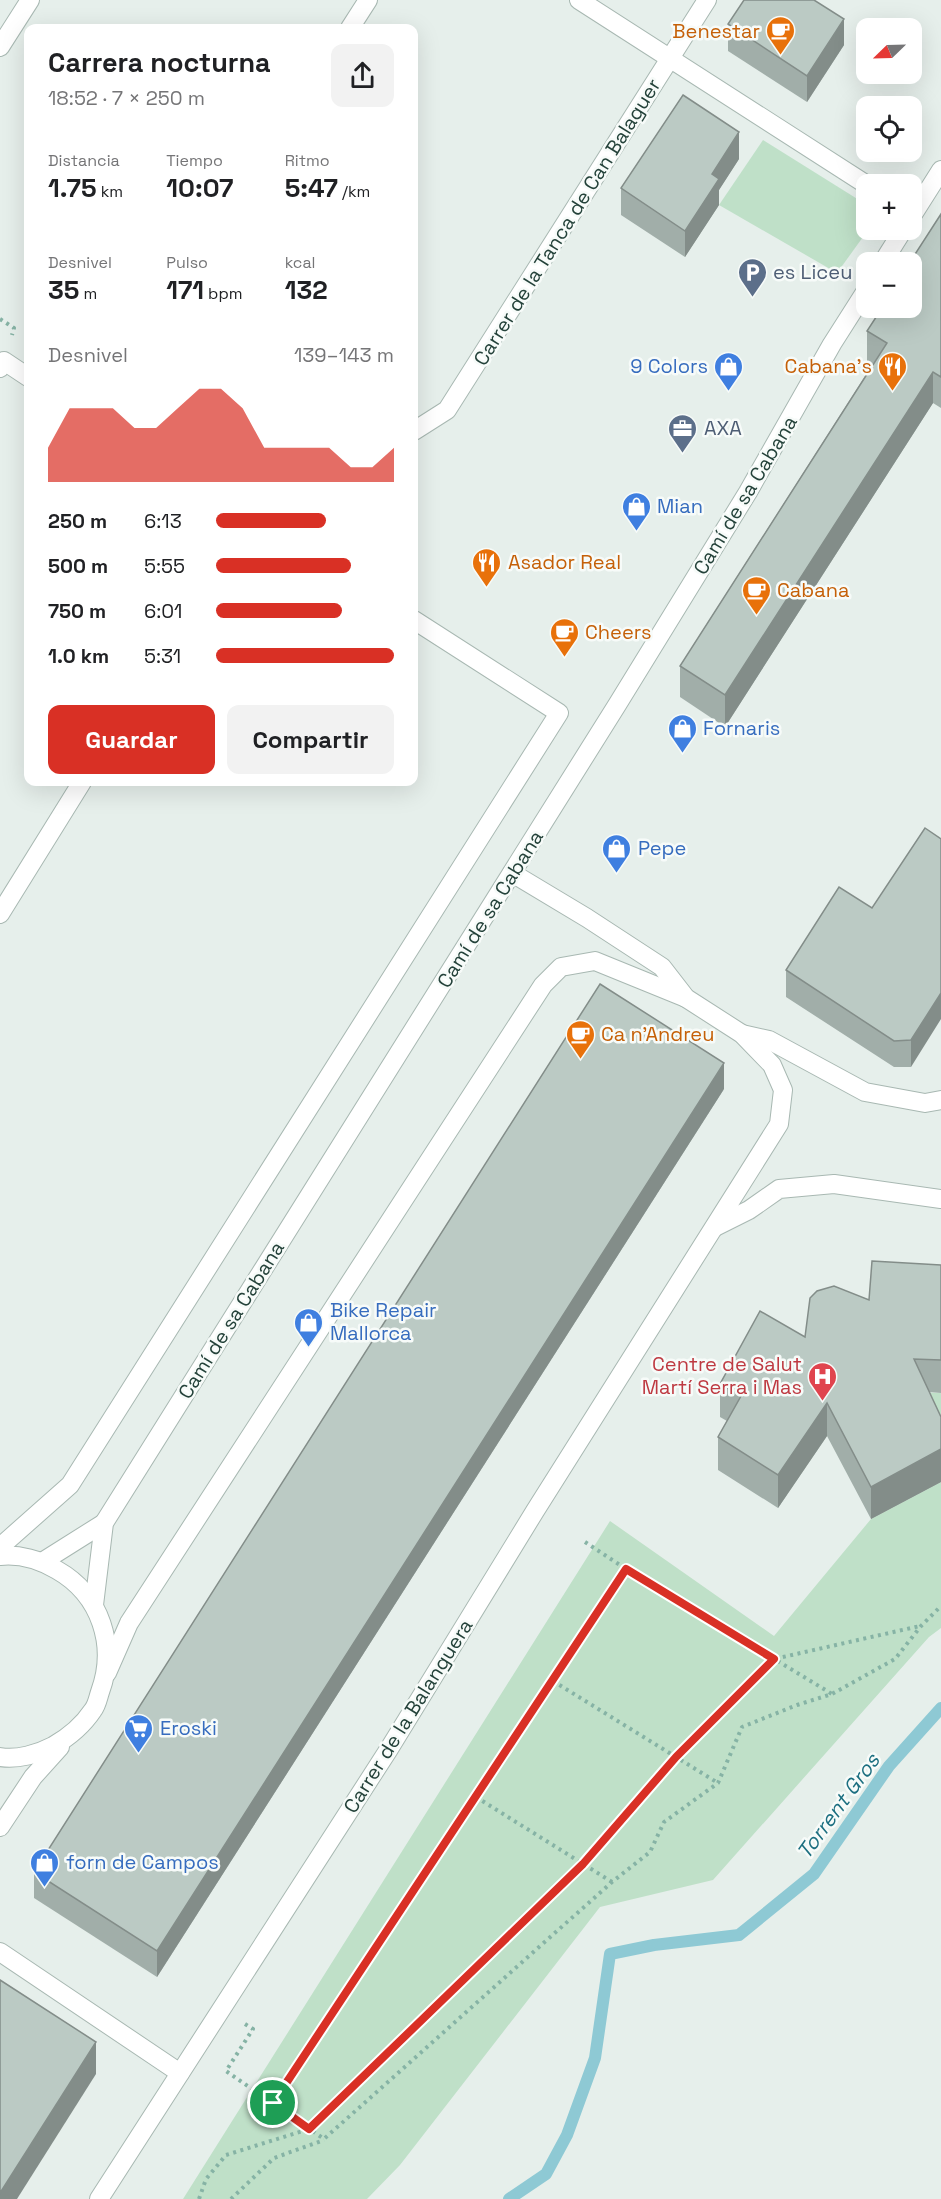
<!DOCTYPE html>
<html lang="es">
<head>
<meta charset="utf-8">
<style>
  :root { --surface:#fff; --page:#f2f2f2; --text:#202124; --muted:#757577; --accent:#d93025 }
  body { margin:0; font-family:"Space Grotesk",sans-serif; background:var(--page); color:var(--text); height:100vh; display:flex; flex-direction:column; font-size:22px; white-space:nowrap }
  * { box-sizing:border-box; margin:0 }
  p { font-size:20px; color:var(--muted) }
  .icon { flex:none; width:33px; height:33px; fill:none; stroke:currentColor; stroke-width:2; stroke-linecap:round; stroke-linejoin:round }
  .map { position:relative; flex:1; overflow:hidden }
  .details { position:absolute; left:24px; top:24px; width:394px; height:762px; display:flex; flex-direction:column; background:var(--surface); border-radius:12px; box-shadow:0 6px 24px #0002 }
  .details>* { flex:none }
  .needle { width:39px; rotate:247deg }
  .tools { position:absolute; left:856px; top:18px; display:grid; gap:12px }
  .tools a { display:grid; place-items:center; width:66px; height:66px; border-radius:12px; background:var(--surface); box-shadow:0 6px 24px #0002; font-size:30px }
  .pin { position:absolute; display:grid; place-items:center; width:51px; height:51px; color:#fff; margin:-26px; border:3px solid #fff; border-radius:50%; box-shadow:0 2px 6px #0007 }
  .round { display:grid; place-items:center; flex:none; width:63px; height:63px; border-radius:12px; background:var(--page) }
  .overview { display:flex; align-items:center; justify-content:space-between; height:102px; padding:0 24px }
  h1 { font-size:27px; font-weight:600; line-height:45px }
  .stats { display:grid; grid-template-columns:repeat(3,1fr); gap:9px; height:102px; padding:6px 24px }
  .stats div { display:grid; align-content:center }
  .stats b { font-size:26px; font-weight:600 }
  .stats small { font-size:16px; font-weight:400 }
  .stats p { font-size:16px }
  .chart { height:168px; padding:12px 24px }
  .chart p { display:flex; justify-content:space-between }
  .chart svg { width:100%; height:108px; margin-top:6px; fill:var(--accent); opacity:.7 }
  .button { display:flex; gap:12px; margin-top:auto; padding:12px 24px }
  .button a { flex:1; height:69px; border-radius:12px; background:var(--accent); color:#fff; font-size:24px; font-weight:600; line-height:69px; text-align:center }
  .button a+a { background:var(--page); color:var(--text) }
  ul { padding:0 24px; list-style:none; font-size:20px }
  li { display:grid; grid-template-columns:96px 72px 1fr; align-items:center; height:45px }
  li i { height:15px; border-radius:8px; background:var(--accent) }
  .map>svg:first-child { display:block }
</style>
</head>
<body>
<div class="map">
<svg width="941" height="2199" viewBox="0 0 941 2199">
  <rect width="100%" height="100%" fill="#e6efeb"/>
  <g fill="#bfe0c8">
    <path d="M 763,140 L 867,205 L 868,230 L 837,273 L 719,205 Z"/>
    <path d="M 913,1392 L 941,1393 L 941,1450 Z"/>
    <path d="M 941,1482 L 941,1628 L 929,1637 L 713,1880 L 600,1907 L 400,2165 L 367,2199 L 183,2199 L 610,1521 L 774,1636 L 871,1519 Z"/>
  </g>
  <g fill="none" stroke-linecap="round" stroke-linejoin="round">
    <path stroke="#8ec9d4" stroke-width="12" d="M 509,2199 L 546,2174 L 567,2135 L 595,2058 L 610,1954 L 654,1945 L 739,1935 L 814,1874 L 889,1766 L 941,1708"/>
    <defs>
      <g id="street">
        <path d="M 579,0 L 867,185"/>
        <path d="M 350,28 L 368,0"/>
        <path d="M 0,47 L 30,0"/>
        <path d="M 912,216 L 941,170"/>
        <path d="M 883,262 L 903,230"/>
        <path d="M 0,368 L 4,361 L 28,377"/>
        <path d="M 414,431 L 447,410 L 707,0"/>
        <path d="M 0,914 L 82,782"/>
        <path d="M 742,1034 L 769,1040 L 865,1092 L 925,1103 L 941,1100"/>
        <path d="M 715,1227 L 749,1210 L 779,1189 L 834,1184 L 941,1199"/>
        <path d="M 0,1547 L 70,1485 L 559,713 L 414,620"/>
        <path d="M 0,1556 C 19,1554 40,1560 57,1570 C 101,1595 117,1646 100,1692 C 98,1698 97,1705 93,1710 C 83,1725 69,1737 53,1746 C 38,1754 17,1760 0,1757"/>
        <path d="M 42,1562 L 104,1523"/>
        <path d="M 94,1605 L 104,1523 L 617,705 L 748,492 L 832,344 L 867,289"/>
        <path d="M 107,1673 L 129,1623 L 543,985 L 561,967 L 595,961 L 686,998"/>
        <path d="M 0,1827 L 33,1777 L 60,1747"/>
        <path d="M 0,1952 L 180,2073"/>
        <path d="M 99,2199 L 389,1749 L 535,1511 L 779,1124 L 783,1090 L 772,1065 L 742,1034 L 686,998 L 662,967 L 587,918 L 512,873"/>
      </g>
    </defs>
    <use href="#street" stroke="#a8b8b2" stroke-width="20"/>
    <g stroke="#86b3a5" stroke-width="4" stroke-dasharray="3 4.5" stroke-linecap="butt">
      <path d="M 0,319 L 14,328 L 12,335"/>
      <path d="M 585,1542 L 626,1569"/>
      <path d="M 553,1681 L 718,1783"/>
      <path d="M 476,1797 L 612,1882"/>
      <path d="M 245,2024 L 253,2029 L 226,2071 L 324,2139 L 612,1882 L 650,1852 L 664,1822 L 718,1783 L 742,1727 L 797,1705 L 832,1694 L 895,1659 L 921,1626 L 941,1606"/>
      <path d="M 273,2103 L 626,1569 L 832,1694"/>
      <path d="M 199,2199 L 206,2179 L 226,2155 L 309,2129 L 583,1864 L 676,1757 L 774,1659 L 920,1626"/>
      <path d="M 231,2199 L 274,2158 L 324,2140"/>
    </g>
    <use href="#street" stroke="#fff" stroke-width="18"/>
  </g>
  <g fill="#a1aea9">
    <path d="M 728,24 L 844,45 L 807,102 L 728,51 Z"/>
    <path d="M 739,159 L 719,190 L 719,205 L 685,257 L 621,215 L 621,188 Z"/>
    <path d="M 941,214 L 941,408 L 933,403 L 725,727 L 680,697 L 680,666 L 872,365 L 867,362 L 867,331 Z"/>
    <path d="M 925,828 L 911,1067 L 894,1067 L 786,997 L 786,970 L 872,908 Z"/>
    <path d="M 724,1089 L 157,1977 L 34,1898 L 34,1872 Z"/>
    <path d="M 941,1265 L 941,1393 L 929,1392 L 941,1417 L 941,1482 L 871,1519 L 827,1436 L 778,1508 L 718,1470 L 718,1437 L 727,1421 L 720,1417 L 720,1384 L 869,1300 Z"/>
  </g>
  <g fill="#838d89">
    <path d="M 844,19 L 844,45 L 807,102 L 807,76 Z"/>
    <path d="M 739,132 L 739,159 L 719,190 L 719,205 L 685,257 L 685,231 L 712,174 Z"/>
    <path d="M 933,372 L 933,403 L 725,727 L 725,695 Z"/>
    <path d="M 941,993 L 941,1019 L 911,1067 L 911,1040 Z"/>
    <path d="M 724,1063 L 724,1089 L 157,1977 L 157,1951 Z"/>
    <path d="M 827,1403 L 827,1436 L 778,1508 L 778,1475 Z"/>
    <path d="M 941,1449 L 941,1482 L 871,1519 L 871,1487 Z"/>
    <path d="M 96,2042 L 96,2074 L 17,2199 L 0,2199 L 0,2193 Z"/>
  </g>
  <g fill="#bbcac4" stroke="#838d89" stroke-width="1.5">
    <path d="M 744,0 L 814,0 L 844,19 L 807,76 L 728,24 Z"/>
    <path d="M 683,95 L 739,132 L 712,174 L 719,179 L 685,231 L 621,188 Z"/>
    <path d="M 941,214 L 941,377 L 933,372 L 725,695 L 680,666 L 887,343 L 867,331 L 882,308 L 912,308 L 912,262 L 910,262 Z"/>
    <path d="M 925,828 L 941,839 L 941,993 L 911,1040 L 894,1041 L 786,970 L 839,887 L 872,908 Z"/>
    <path d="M 600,984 L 724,1063 L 157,1951 L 34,1872 Z"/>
    <path d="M 872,1261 L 941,1265 L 941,1360 L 914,1359 L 941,1417 L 941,1449 L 871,1487 L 827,1403 L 778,1475 L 718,1437 L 741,1396 L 720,1384 L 760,1311 L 805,1337 L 810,1298 L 817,1291 L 834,1286 L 869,1300 Z"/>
    <path d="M 0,1980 L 96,2042 L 0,2193 Z"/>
  </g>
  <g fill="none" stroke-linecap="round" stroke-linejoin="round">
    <defs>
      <path id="route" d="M 626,1569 L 774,1659 L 676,1757 L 583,1864 L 309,2129 L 273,2103 Z"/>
    </defs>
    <use href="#route" stroke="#fff" stroke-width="12"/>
    <use href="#route" stroke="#d93025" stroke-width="8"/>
  </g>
  <defs>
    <symbol id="cafe-pin" viewBox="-11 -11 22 30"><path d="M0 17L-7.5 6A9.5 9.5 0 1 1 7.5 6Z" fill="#e8710a" stroke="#f7fbf9"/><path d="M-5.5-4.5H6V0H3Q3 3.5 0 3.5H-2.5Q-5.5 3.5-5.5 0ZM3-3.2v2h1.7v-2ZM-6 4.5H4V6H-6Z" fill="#fff"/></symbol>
    <symbol id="parking-pin" viewBox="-11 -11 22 30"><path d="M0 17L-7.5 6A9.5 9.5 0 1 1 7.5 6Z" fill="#5c6f8a" stroke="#f7fbf9"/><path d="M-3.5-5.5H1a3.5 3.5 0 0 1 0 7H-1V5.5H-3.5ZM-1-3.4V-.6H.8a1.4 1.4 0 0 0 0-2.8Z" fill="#fff"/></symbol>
    <symbol id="shop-pin" viewBox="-11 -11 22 30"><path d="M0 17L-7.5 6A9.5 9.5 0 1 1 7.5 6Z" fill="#3f7fe0" stroke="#f7fbf9"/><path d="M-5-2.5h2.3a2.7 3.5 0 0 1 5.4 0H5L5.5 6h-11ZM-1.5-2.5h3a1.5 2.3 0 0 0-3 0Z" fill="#fff"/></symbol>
    <symbol id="restaurant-pin" viewBox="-11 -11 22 30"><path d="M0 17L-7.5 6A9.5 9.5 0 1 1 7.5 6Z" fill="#e8710a" stroke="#f7fbf9"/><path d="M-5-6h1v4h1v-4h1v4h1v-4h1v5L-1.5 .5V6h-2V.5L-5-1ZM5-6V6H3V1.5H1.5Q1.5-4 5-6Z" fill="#fff"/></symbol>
    <symbol id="office-pin" viewBox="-11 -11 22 30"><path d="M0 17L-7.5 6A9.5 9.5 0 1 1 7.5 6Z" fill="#5c6f8a" stroke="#f7fbf9"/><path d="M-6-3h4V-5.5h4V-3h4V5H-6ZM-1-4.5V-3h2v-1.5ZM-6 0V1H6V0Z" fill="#fff"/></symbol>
    <symbol id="hospital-pin" viewBox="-11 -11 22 30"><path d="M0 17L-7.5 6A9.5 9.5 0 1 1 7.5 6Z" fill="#e0444e" stroke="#f7fbf9"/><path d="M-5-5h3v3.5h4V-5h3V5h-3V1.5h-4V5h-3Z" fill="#fff"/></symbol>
    <symbol id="supermarket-pin" viewBox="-11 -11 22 30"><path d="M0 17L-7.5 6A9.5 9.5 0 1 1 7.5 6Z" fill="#3f7fe0" stroke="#f7fbf9"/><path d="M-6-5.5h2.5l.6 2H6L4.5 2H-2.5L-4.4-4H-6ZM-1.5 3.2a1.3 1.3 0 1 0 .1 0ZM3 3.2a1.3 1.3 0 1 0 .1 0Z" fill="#fff"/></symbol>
  </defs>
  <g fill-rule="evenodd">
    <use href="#cafe-pin" x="764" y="14" width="33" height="45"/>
    <use href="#parking-pin" x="736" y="256" width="33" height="45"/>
    <use href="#shop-pin" x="712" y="350" width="33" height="45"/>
    <use href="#restaurant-pin" x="876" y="350" width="33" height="45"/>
    <use href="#office-pin" x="666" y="412" width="33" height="45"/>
    <use href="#shop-pin" x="620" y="490" width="33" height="45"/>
    <use href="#restaurant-pin" x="470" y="546" width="33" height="45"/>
    <use href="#cafe-pin" x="740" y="574" width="33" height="45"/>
    <use href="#cafe-pin" x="548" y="616" width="33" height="45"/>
    <use href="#shop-pin" x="666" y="712" width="33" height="45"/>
    <use href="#shop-pin" x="600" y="832" width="33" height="45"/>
    <use href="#cafe-pin" x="564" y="1018" width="33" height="45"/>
    <use href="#shop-pin" x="292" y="1306" width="33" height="45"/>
    <use href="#hospital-pin" x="806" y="1360" width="33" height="45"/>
    <use href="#supermarket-pin" x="122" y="1712" width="33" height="45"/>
    <use href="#shop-pin" x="28" y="1846" width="33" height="45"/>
  </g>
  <g text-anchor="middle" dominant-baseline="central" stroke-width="5" stroke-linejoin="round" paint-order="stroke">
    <g font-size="20" fill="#c56008" stroke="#f7fbf9" text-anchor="start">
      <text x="760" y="31" text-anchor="end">Benestar</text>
      <text x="872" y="366" text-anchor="end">Cabana's</text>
      <text x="508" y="562">Asador Real</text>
      <text x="777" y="590">Cabana</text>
      <text x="585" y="632">Cheers</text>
      <text x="601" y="1034">Ca n'Andreu</text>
    </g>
    <g font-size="20" fill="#24423a" stroke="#f7fbf9">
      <text transform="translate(567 222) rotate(-58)">Carrer de la Tanca de Can Balaguer</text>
      <text transform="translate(745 495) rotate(-59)">Camí de sa Cabana</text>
      <text transform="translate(490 909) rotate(-58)">Camí de sa Cabana</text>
      <text transform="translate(231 1320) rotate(-58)">Camí de sa Cabana</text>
      <text transform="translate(408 1716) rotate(-58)">Carrer de la Balanguera</text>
    </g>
    <g font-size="20" fill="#4e5e75" stroke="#f7fbf9" text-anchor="start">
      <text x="773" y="272">es Liceu</text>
      <text x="704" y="428">AXA</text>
    </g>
    <g font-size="20" fill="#366cbe" stroke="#f7fbf9" text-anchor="start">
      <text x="708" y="366" text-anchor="end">9 Colors</text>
      <text x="657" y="506">Mian</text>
      <text x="703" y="728">Fornaris</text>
      <text x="638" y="848">Pepe</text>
      <text x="330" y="1310">Bike Repair<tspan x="330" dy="23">Mallorca</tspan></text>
      <text x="160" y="1728">Eroski</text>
      <text x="66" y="1862">forn de Campos</text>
    </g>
    <g font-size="20" fill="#be3a42" stroke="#f7fbf9" text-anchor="end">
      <text x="802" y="1364">Centre de Salut<tspan x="802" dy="23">Martí Serra i Mas</tspan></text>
    </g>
    <g font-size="21" font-style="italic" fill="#1c6f80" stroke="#f7fbf9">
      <text transform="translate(838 1806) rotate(-54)">Torrent Gros</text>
    </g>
  </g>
</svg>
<div class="tools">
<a><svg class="needle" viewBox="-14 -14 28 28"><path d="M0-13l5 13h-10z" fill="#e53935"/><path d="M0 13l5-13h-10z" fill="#757577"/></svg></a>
<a><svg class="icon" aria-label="locate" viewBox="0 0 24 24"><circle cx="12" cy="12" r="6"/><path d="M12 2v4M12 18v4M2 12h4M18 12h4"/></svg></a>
<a>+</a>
<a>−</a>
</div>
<div class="pin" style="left:273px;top:2103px;background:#1e9e55"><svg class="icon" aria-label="arrive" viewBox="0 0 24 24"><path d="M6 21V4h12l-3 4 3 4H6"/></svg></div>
<section class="details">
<div class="overview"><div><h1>Carrera nocturna</h1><p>18:52 · 7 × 250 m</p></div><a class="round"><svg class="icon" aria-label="share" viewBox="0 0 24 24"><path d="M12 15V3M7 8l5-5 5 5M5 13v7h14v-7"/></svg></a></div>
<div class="stats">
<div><p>Distancia</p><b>1.75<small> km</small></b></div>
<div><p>Tiempo</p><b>10:07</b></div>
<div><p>Ritmo</p><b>5:47<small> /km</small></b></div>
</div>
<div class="stats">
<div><p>Desnivel</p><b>35<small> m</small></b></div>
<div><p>Pulso</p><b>171<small> bpm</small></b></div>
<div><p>kcal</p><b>132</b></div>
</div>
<div class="chart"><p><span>Desnivel</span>139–143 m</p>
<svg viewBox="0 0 160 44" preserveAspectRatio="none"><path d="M0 44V30L10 14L20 14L30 14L40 22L50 22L60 14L70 6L80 6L90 14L100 30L110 30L120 30L130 30L140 38L150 38L160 30V44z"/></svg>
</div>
<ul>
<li><b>250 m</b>6:13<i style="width:62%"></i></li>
<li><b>500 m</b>5:55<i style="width:76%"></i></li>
<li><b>750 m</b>6:01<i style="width:71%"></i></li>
<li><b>1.0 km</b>5:31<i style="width:100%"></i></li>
</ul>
<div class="button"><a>Guardar</a><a>Compartir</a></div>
</section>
</div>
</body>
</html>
